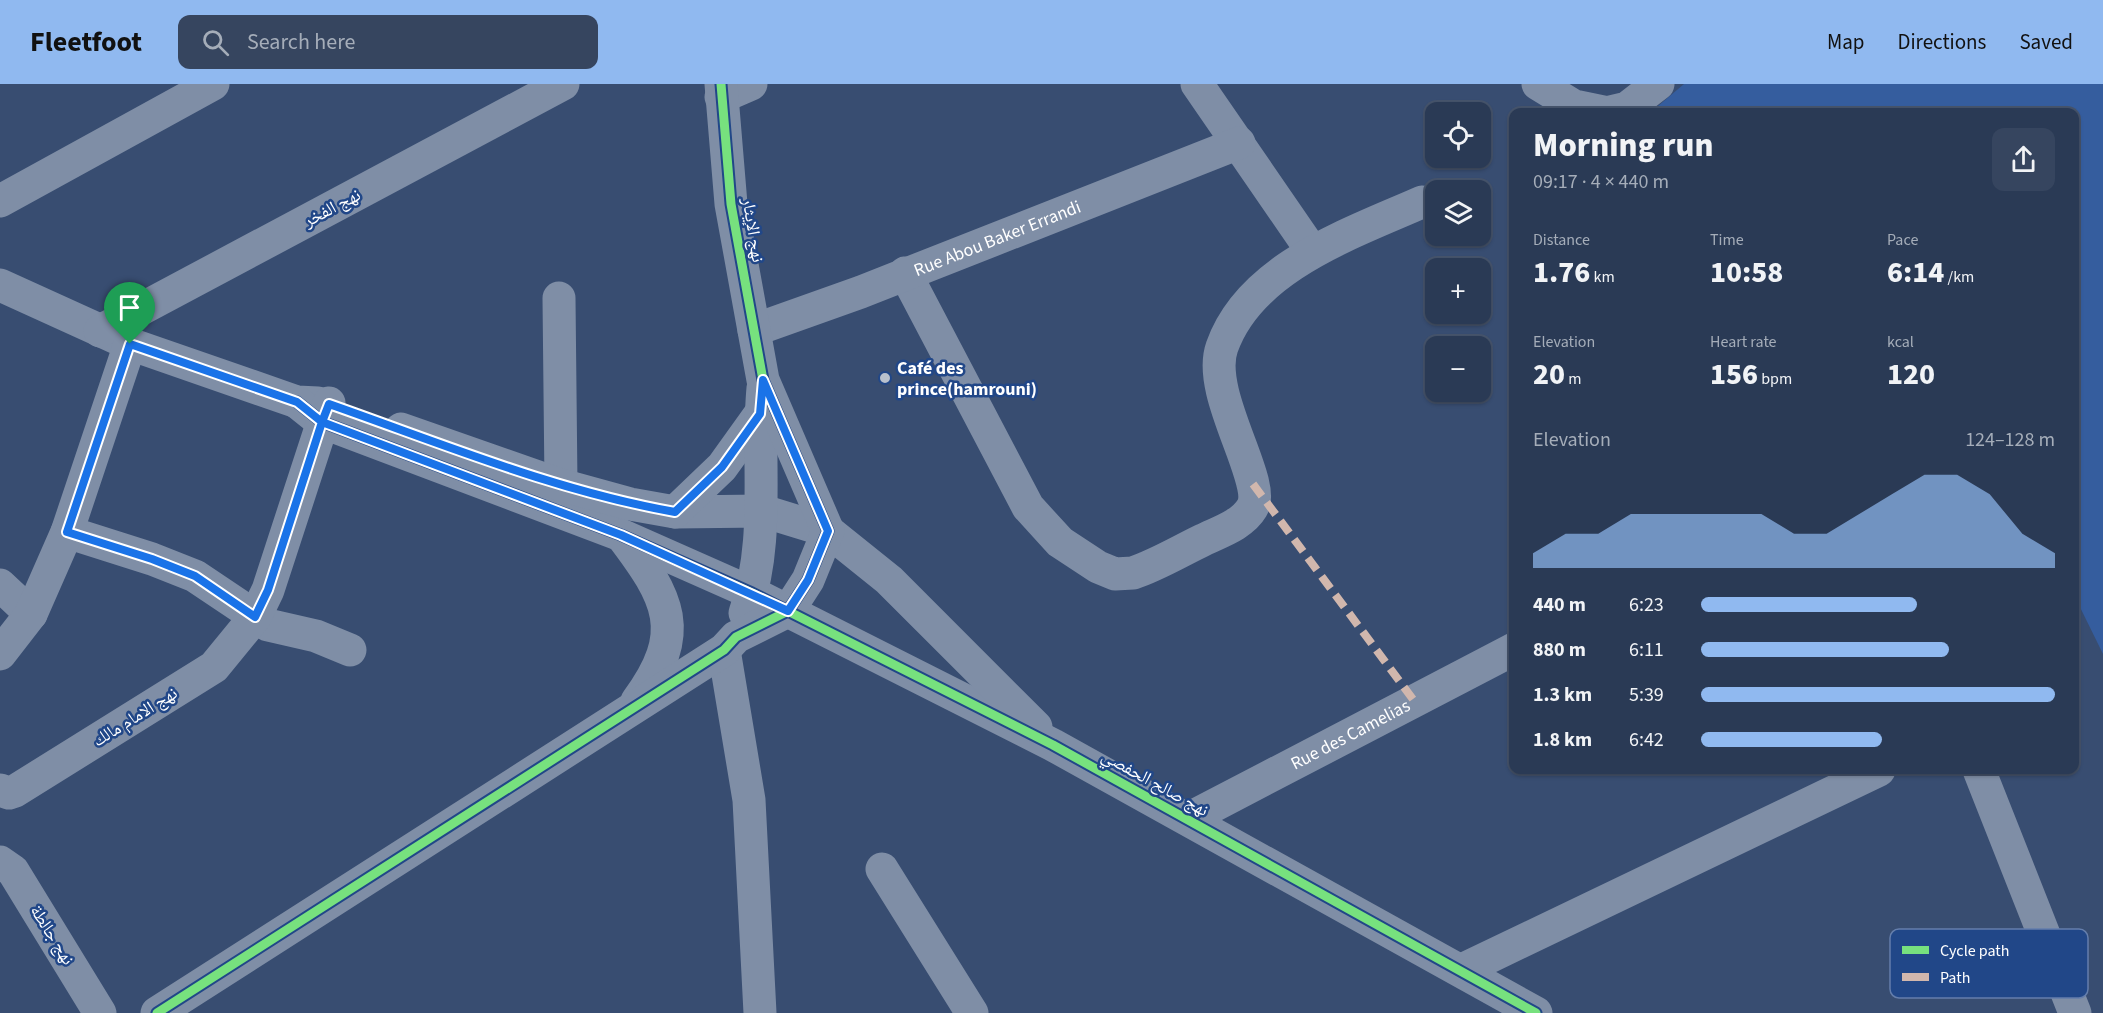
<!DOCTYPE html>
<html lang="en">
<head>
<meta charset="utf-8">
<style>
  :root { --surface:#2a3a55; --page:#36455f; --text:#f1f3f6; --muted:#a5adb9; --line:#46546c; --accent:#90b9f0 }
  body { margin:0; font-family:"Source Sans 3","Noto Naskh Arabic",sans-serif; background:var(--page); color:var(--text); height:100vh; display:flex; flex-direction:column; font-size:22px; white-space:nowrap }
  * { box-sizing:border-box; margin:0 }
  p { font-size:20px; color:var(--muted) }
  .icon { flex:none; width:33px; height:33px; fill:none; stroke:currentColor; stroke-width:2; stroke-linecap:round; stroke-linejoin:round }
  .map { position:relative; flex:1; overflow:hidden }
  .details { position:absolute; left:1509px; top:24px; width:570px; height:666px; display:flex; flex-direction:column; background:var(--surface); border-radius:12px; box-shadow:0 2px 4px #0004,0 0 0 2px var(--line) }
  .details>* { flex:none }
  .controls { position:absolute; left:1425px; top:18px; display:grid; gap:12px }
  .controls a { display:grid; place-items:center; width:66px; height:66px; border-radius:12px; background:var(--surface); box-shadow:0 2px 4px #0004,0 0 0 2px var(--line); font-size:30px }
  .pin { position:absolute; display:grid; place-items:center; width:51px; height:51px; color:#fff; margin:-62px -26px; border-radius:50% 50% 50% 0; rotate:-45deg; box-shadow:0 0 6px #0007 }
  .pin .icon { rotate:45deg }
  .round { display:grid; place-items:center; flex:none; width:63px; height:63px; border-radius:12px; background:var(--page) }
  .headline { display:flex; align-items:center; justify-content:space-between; height:102px; padding:0 24px }
  h1 { font-size:33px; font-weight:800; line-height:45px }
  .figures { display:grid; grid-template-columns:repeat(3,1fr); gap:9px; height:102px; padding:6px 24px }
  .figures div { display:grid; align-content:center }
  .figures b { font-size:30px; font-weight:800 }
  .figures small { font-size:16px; font-weight:400 }
  .figures p { font-size:16px }
  .chart { height:168px; padding:12px 24px }
  .chart p { display:flex; justify-content:space-between }
  .chart svg { width:100%; height:108px; margin-top:6px; fill:var(--accent); opacity:.7 }
  ul { padding:0 24px; list-style:none; font-size:20px }
  li { display:grid; grid-template-columns:96px 72px 1fr; align-items:center; height:45px }
  li i { height:15px; border-radius:8px; background:var(--accent) }
  header { display:flex; align-items:center; gap:36px; box-sizing:border-box; height:84px; padding:0 30px; background:var(--accent); color:#111 }
  header strong { font-size:28px }
  nav { display:flex; gap:33px; margin-inline-start:auto; font-size:21px }
  .search { width:420px; height:54px; background:var(--page); display:flex; align-items:center; gap:15px; box-sizing:border-box; padding:0 21px; border-radius:12px; color:var(--muted); font-size:22px }
  .map>svg:first-child { display:block }
</style>
</head>
<body>
<header>
<strong>Fleetfoot</strong>
<div class="search"><svg class="icon" aria-label="search" viewBox="0 0 24 24"><circle cx="10" cy="10" r="6"/><path d="M15 15l6 6"/></svg>Search here</div>
<nav><a>Map</a><a>Directions</a><a>Saved</a></nav>
</header>
<div class="map">
<svg width="2103" height="929" viewBox="0 0 2103 929">
  <rect width="100%" height="100%" fill="#384d71"/>
  <path fill="#355d9e" d="M 1684,0 L 2103,0 L 2103,570 L 2075,513 L 2074,28 L 1651,28 Z"/>
  <g fill="none" stroke-linecap="round" stroke-linejoin="round">
    <g stroke="#7f8ea6" stroke-width="33">
      <path d="M 1197,0 L 1312,167"/>
      <path d="M 1538,0 L 1574,22 L 1603,28"/>
      <path d="M 721,13 L 751,0"/>
      <path d="M 1610,28 L 1627,24 L 1658,0"/>
      <path d="M 0,117 L 213,0"/>
      <path d="M 905,189 L 1028,423 L 1060,458 L 1098,483 L 1115,490 L 1133,489 C 1157,481 1180,467 1203,456 C 1219,448 1242,441 1252,424 C 1268,398 1205,310 1222,263 C 1250,183 1352,149 1422,118"/>
      <path d="M 0,201 L 130,260 L 297,318 L 318,319"/>
      <path d="M 559,214 L 561,401"/>
      <path id="s1" d="M 754,246 L 861,208 L 1239,59"/>
      <path d="M 100,247 L 563,0"/>
      <path d="M 297,318 L 322,338 L 621,451 L 752,509 L 1053,661 L 1536,929"/>
      <path d="M 401,345 L 561,401 L 630,420 L 675,428 L 763,427 L 828,447 L 889,496 L 1036,643"/>
      <path d="M 675,428 L 722,383 L 760,330"/>
      <path d="M 67,448 L 152,475 L 195,492 L 268,541 L 316,552 L 350,566"/>
      <path d="M 622,452 C 669,514 688,548 637,617"/>
      <path d="M 0,501 L 31,530"/>
      <path d="M 745,529 C 771,456 756,379 763,304"/>
      <path d="M 724,566 L 749,716 L 760,929"/>
      <path d="M 0,570 L 31,530 L 67,448 L 130,260"/>
      <path d="M 1979,686 L 2075,929"/>
      <path d="M 0,706 L 9,709 L 15,707 L 214,583 L 255,533 L 268,506 L 329,319"/>
      <path id="s2" d="M 1188,735 L 1514,565"/>
      <path d="M 0,778 L 13,787 L 100,929"/>
      <path d="M 882,785 L 972,929"/>
      <path d="M 1462,886 L 1879,686"/>
      <path d="M 157,929 L 724,566 L 736,553 L 788,527 L 808,496 L 828,447 L 763,296 L 731,120 L 721,0"/>
    </g>
    <path stroke="#d1b7ad" stroke-width="8" stroke-dasharray="15 8" stroke-linecap="butt" d="M 1253,400 L 1415,618"/>
    <defs>
      <g id="cycleway">
        <path d="M 297,318 L 322,338 L 621,451 L 752,509 L 1053,661 L 1536,929"/>
        <path d="M 157,929 L 724,566 L 736,553 L 788,527 L 808,496 L 828,447 L 763,296 L 731,120 L 721,0"/>
      </g>
    </defs>
    <use href="#cycleway" stroke="#214788" stroke-width="13"/>
    <use href="#cycleway" stroke="#77e17e" stroke-width="9"/>
  </g>
  <g fill="none" stroke-linecap="round" stroke-linejoin="round">
    <defs>
      <path id="route" d="M 130,260 L 67,448 L 152,475 L 195,492 L 255,533 L 268,506 L 322,338 L 329,320 C 443,360 556,407 675,428 L 722,383 L 760,330 L 763,296 L 828,447 L 808,496 L 788,527 L 621,451 L 322,338 L 297,318 L 130,260"/>
    </defs>
    <use href="#route" stroke="#fff" stroke-width="12"/>
    <use href="#route" stroke="#1a73e8" stroke-width="8"/>
  </g>
  <circle fill="#b9c1cd" stroke="#214788" stroke-width="2" cx="885" cy="294" r="6"/>
  <g text-anchor="middle" dominant-baseline="central" stroke-width="5" stroke-linejoin="round" paint-order="stroke">
    <g font-size="18" fill="#fff" stroke="#214788">
      <text transform="translate(332 124) rotate(-28)">نهج الفخر</text>
      <text transform="translate(753 146) rotate(81)">نهج الإيثار</text>
      <text stroke="none"><textPath href="#s1" startOffset="260">Rue Abou Baker Errandi</textPath></text>
      <text transform="translate(135 633) rotate(-32)">نهج الامام مالك</text>
      <text stroke="none"><textPath href="#s2" startOffset="183">Rue des Camelias</textPath></text>
      <text transform="translate(1155 699) rotate(29)">نهج صالح الحفصي</text>
      <text transform="translate(52 851) rotate(58)">نهج جالطة</text>
    </g>
    <g font-size="18" font-weight="bold" fill="#fff" stroke="#214788" text-anchor="start">
      <text x="897" y="284">Café des<tspan x="897" dy="21">prince(hamrouni)</tspan></text>
    </g>
  </g>
  <rect x="1890" y="845" width="198" height="69" rx="9" fill="#214788" stroke="#647eac" stroke-width="1.5"/>
  <rect x="1902" y="862" width="27" height="8" fill="#77e17e"/>
  <rect x="1902" y="889" width="27" height="8" fill="#d1b7ad"/>
  <g font-size="16" fill="#fff">
    <text x="1940" y="872">Cycle path</text>
    <text x="1940" y="899">Path</text>
  </g>
</svg>
<div class="controls">
<a><svg class="icon" aria-label="locate" viewBox="0 0 24 24"><circle cx="12" cy="12" r="6"/><path d="M12 2v4M12 18v4M2 12h4M18 12h4"/></svg></a>
<a><svg class="icon" aria-label="layers" viewBox="0 0 24 24"><path d="M12 4l9 5-9 5-9-5zM3 14l9 5 9-5"/></svg></a>
<a>+</a>
<a>−</a>
</div>
<div class="pin" style="left:130px;top:260px;background:#1e9e55"><svg class="icon" aria-label="arrive" viewBox="0 0 24 24"><path d="M6 21V4h12l-3 4 3 4H6"/></svg></div>
<section class="details">
<div class="headline"><div><h1>Morning run</h1><p>09:17 · 4 × 440 m</p></div><a class="round"><svg class="icon" aria-label="share" viewBox="0 0 24 24"><path d="M12 15V3M7 8l5-5 5 5M5 13v7h14v-7"/></svg></a></div>
<div class="figures">
<div><p>Distance</p><b>1.76<small> km</small></b></div>
<div><p>Time</p><b>10:58</b></div>
<div><p>Pace</p><b>6:14<small> /km</small></b></div>
</div>
<div class="figures">
<div><p>Elevation</p><b>20<small> m</small></b></div>
<div><p>Heart rate</p><b>156<small> bpm</small></b></div>
<div><p>kcal</p><b>120</b></div>
</div>
<div class="chart"><p><span>Elevation</span>124–128 m</p>
<svg viewBox="0 0 160 44" preserveAspectRatio="none"><path d="M0 44V38L10 30L20 30L30 22L40 22L50 22L60 22L70 22L80 30L90 30L100 22L110 14L120 6L130 6L140 14L150 30L160 38V44z"/></svg>
</div>
<ul>
<li><b>440 m</b>6:23<i style="width:61%"></i></li>
<li><b>880 m</b>6:11<i style="width:70%"></i></li>
<li><b>1.3 km</b>5:39<i style="width:100%"></i></li>
<li><b>1.8 km</b>6:42<i style="width:51%"></i></li>
</ul>
</section>
</div>
</body>
</html>
